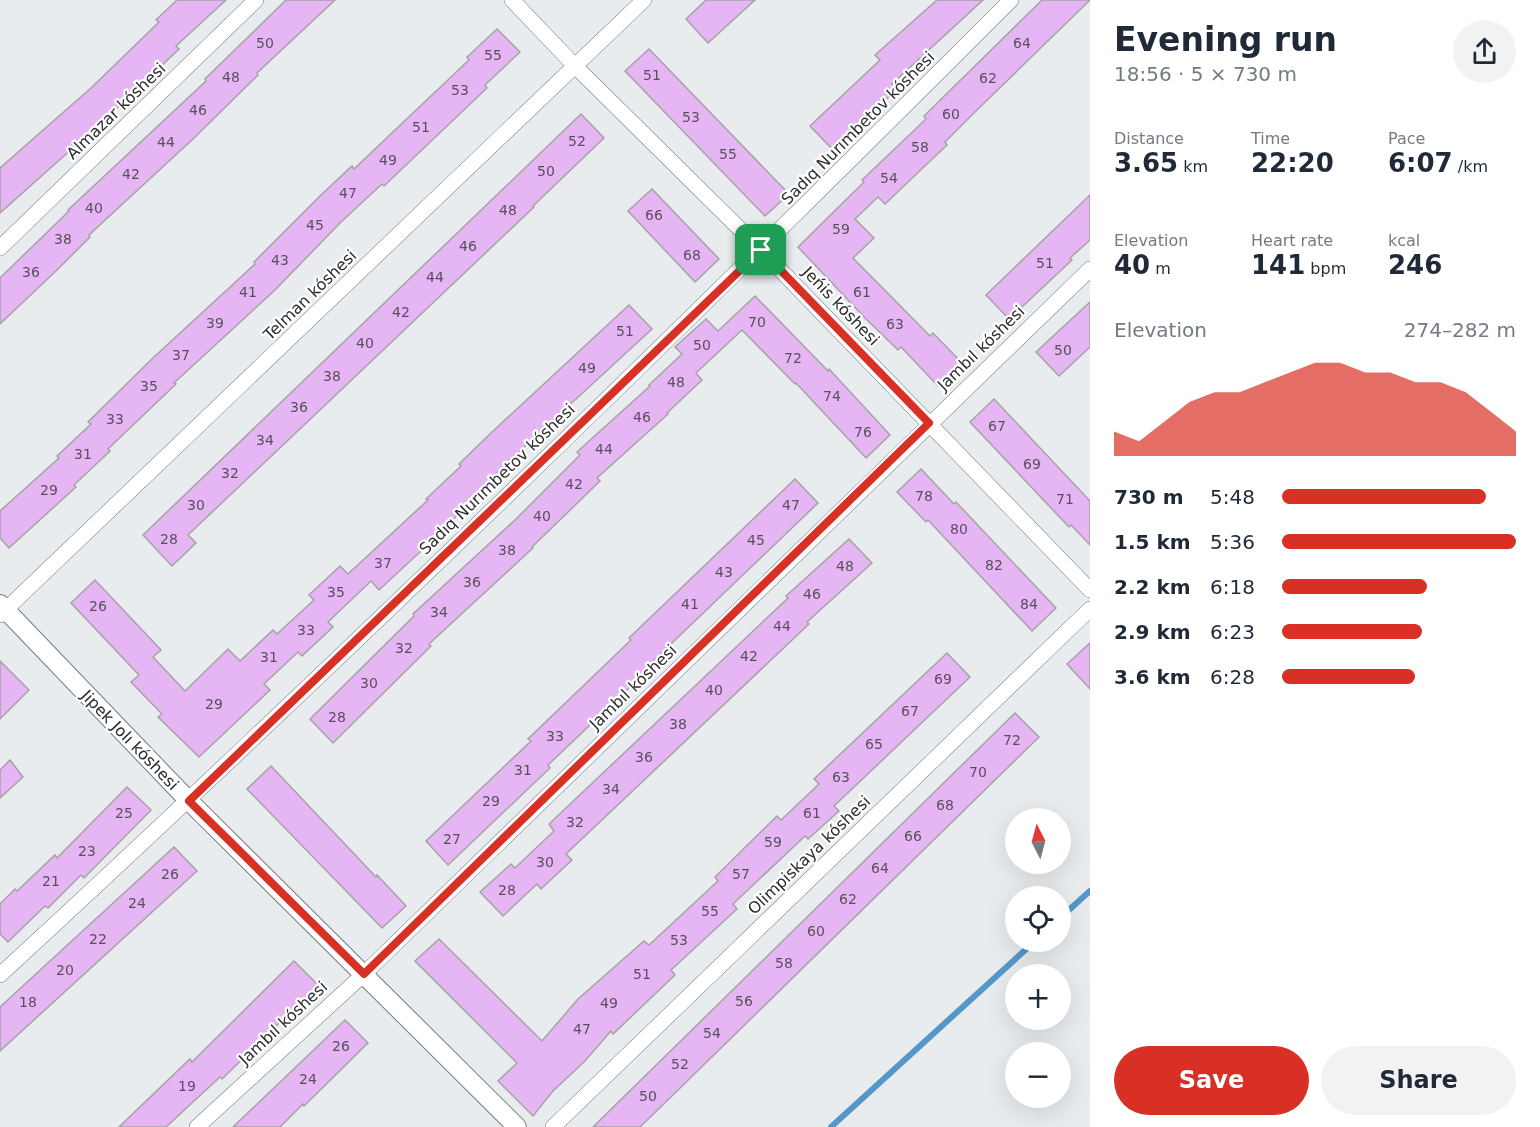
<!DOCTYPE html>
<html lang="en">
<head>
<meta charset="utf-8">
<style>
  :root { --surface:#fff; --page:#f2f2f3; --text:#1f2937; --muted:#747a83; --accent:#d93025 }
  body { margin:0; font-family:"DejaVu Sans",sans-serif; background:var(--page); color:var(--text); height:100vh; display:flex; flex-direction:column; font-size:22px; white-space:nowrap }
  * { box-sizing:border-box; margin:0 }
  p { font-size:20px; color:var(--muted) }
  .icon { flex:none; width:33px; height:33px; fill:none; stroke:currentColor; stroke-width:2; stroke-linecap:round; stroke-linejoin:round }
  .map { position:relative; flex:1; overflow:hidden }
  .side { display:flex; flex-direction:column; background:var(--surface); width:450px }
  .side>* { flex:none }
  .needle { width:39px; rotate:354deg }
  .tools { position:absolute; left:1005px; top:808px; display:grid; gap:12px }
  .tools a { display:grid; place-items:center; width:66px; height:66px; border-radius:50%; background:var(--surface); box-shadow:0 6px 24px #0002; font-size:30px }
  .pin { position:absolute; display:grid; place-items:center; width:51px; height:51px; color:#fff; margin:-26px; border-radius:12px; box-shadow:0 3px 9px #0006 }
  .round { display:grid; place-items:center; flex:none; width:63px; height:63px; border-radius:32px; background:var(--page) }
  .headline { display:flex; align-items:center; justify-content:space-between; height:102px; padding:0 24px }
  h1 { font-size:33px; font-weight:700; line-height:45px }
  .metrics { display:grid; grid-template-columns:repeat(3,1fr); gap:9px; height:102px; padding:6px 24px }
  .metrics div { display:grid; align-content:center }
  .metrics b { font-size:26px; font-weight:700 }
  .metrics small { font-size:16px; font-weight:400 }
  .metrics p { font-size:16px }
  .chart { height:168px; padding:12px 24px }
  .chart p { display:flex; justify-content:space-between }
  .chart svg { width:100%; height:108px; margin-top:6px; fill:var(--accent); opacity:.7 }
  .action { display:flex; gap:12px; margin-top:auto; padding:12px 24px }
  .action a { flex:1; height:69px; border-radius:36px; background:var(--accent); color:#fff; font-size:24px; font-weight:700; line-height:69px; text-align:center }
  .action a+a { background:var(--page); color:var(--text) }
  ul { padding:0 24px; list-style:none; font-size:20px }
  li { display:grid; grid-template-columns:96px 72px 1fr; align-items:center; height:45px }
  li i { height:15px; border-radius:8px; background:var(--accent) }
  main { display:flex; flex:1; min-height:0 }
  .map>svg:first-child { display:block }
</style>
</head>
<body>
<main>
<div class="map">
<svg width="1090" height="1127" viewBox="0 0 1090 1127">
  <rect width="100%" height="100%" fill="#e9ecef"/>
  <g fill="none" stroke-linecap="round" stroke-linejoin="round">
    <g stroke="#5598c8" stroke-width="6">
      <path d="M 1060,918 L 1090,891"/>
      <path d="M 831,1127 L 1034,942"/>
    </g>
  </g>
  <g fill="#e6b6f4" stroke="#a5a2a5" stroke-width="1.5">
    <path d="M 177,0 L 226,0 L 176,46 L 179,49 L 111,114 L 0,213 L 0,168 L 91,88 L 159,22 L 156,20 Z"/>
    <path d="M 286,0 L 335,0 L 257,73 L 258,75 L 193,139 L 89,235 L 90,237 L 57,270 L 0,324 L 0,278 L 69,211 L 68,210 L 206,81 L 205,79 Z"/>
    <path d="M 706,0 L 755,0 L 708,43 L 686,19 Z"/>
    <path d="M 937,0 L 983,0 L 892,84 L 897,89 L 833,150 L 810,126 L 880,60 L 875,55 Z"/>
    <path d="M 1042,0 L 1090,0 L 976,111 L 945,142 L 947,145 L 885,204 L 878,197 L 855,219 L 874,238 L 853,258 L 930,336 L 933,333 L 962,363 L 938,386 L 901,347 L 898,350 L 865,318 L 798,247 L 864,182 L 862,180 L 926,119 L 924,116 Z"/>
    <path d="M 497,29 L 520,52 L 485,85 L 487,88 L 384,186 L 382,184 L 341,222 L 275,290 L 174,383 L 176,384 L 108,449 L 110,451 L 74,485 L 76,487 L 9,548 L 0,538 L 0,511 L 59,458 L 57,456 L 91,424 L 88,422 L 154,357 L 255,264 L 254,262 L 321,195 L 352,166 L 354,169 L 395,130 L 469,60 L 467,57 Z"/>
    <path d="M 649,49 L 789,194 L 765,216 L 625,71 Z"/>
    <path d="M 581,114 L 604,138 L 533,206 L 534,207 L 188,535 L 196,543 L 172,566 L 143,535 Z"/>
    <path d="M 652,189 L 719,259 L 695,282 L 628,211 Z"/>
    <path d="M 1090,195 L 1090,240 L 1070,258 L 1072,260 L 1009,319 L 986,295 Z"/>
    <path d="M 755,296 L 828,371 L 829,369 L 890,435 L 866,458 L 796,383 L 795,384 L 742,330 L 696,373 L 702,380 L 667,413 L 668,414 L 597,478 L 600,481 L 532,547 L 533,548 L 429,644 L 431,646 L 333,743 L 310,719 L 414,616 L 413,614 L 516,519 L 580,455 L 577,452 L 650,386 L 649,385 L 682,354 L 675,347 L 706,319 L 718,331 Z"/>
    <path d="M 1090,302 L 1090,347 L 1059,376 L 1036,352 Z"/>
    <path d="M 629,305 L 652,329 L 511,459 L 478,492 L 480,494 L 447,525 L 448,526 L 379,590 L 371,581 L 328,622 L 333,627 L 302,656 L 298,652 L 264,684 L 270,690 L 199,757 L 158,717 L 162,714 L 131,682 L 139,675 L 71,603 L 95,580 L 161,650 L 153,657 L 185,691 L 228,649 L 240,661 L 273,630 L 277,634 L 314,600 L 309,595 L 340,566 L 348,574 L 428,500 L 426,499 L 461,466 L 459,464 L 492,432 Z"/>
    <path d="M 994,399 L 1090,501 L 1090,545 L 1071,525 L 1069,527 L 970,422 Z"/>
    <path d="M 921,469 L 954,504 L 956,502 L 1056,608 L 1032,631 L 928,520 L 926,522 L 897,492 Z"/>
    <path d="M 795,479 L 818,503 L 648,666 L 650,668 L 548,765 L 550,768 L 448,865 L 426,841 L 531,741 L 528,739 L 631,640 L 629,638 Z"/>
    <path d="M 849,539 L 872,563 L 807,622 L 809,624 L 566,854 L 572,860 L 541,889 L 537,884 L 503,916 L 480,892 L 511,864 L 515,868 L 554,831 L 549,824 L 788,598 L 786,596 Z"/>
    <path d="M 1090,643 L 1090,689 L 1067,664 Z"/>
    <path d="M 947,653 L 970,677 L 834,806 L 839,811 L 808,839 L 805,836 L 733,904 L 737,909 L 671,970 L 675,975 L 613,1034 L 611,1031 L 584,1062 L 553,1091 L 533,1116 L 498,1081 L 517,1063 L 415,961 L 439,939 L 542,1041 L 578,999 L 644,941 L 649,945 L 718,881 L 715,877 L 777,816 L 781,820 L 819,784 L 814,779 Z"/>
    <path d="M 0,661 L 29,690 L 0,719 Z"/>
    <path d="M 1015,713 L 1039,737 L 675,1093 L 640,1127 L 593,1127 Z"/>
    <path d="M 10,760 L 23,777 L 0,798 L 0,770 Z"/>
    <path d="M 271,766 L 376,877 L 377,875 L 406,906 L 382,928 L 247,789 Z"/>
    <path d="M 127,787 L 151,810 L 84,878 L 81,875 L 48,908 L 45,906 L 8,942 L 0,934 L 0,904 L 15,889 L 17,891 L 55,855 L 57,858 Z"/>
    <path d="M 174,847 L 197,871 L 0,1051 L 0,1007 Z"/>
    <path d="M 294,961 L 318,985 L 222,1079 L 220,1077 L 166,1127 L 119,1127 L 190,1059 L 192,1062 Z"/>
    <path d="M 345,1020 L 368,1043 L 304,1106 L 303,1104 L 280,1127 L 233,1127 Z"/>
  </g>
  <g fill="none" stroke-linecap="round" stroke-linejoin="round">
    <defs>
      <g id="minor">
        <path d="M 512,0 L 575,66 L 761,250 L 1090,590"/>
        <path d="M 0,248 L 256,0"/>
        <path d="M 0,615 L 644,0"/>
        <path d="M 0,975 C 344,658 680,331 1011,0"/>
        <path d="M 197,1127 L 364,974 L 1090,269"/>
        <path d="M 553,1127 L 1090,609"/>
      </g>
      <path id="tertiary" d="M 0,604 L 189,801 L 517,1127"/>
    </defs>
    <use href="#minor" stroke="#787b7e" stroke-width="16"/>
    <use href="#tertiary" stroke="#787b7e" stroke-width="20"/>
    <use href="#minor" stroke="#fff" stroke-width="15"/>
    <use href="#tertiary" stroke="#fff" stroke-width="18"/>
  </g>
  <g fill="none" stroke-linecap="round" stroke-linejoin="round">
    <defs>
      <path id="route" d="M 761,250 L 929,423 L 364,974 L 189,801 Z"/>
    </defs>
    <use href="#route" stroke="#fff" stroke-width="12"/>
    <use href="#route" stroke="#d93025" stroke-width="8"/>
  </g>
  <g text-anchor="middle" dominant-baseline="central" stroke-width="4.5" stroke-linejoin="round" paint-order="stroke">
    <g font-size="14" fill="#5a4e5f">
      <text x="265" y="43">50</text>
      <text x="1022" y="43">64</text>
      <text x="493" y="55">55</text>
      <text x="652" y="75">51</text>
      <text x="231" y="77">48</text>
      <text x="988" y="78">62</text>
      <text x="460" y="90">53</text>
      <text x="198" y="110">46</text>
      <text x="951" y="114">60</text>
      <text x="691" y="117">53</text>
      <text x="421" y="127">51</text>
      <text x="577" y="141">52</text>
      <text x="166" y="142">44</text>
      <text x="920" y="147">58</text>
      <text x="728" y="154">55</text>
      <text x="388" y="160">49</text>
      <text x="546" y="171">50</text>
      <text x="131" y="174">42</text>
      <text x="889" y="178">54</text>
      <text x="348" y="193">47</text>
      <text x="94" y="208">40</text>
      <text x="508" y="210">48</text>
      <text x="654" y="215">66</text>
      <text x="315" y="225">45</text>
      <text x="841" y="229">59</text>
      <text x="63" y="239">38</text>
      <text x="468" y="246">46</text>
      <text x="692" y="255">68</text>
      <text x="280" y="260">43</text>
      <text x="1045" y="263">51</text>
      <text x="31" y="272">36</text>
      <text x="435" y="277">44</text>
      <text x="248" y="292">41</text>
      <text x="862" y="292">61</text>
      <text x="401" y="312">42</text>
      <text x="757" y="322">70</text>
      <text x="215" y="323">39</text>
      <text x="895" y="324">63</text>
      <text x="625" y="331">51</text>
      <text x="365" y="343">40</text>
      <text x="702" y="345">50</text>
      <text x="1063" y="350">50</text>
      <text x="181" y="355">37</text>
      <text x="793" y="358">72</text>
      <text x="587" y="368">49</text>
      <text x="332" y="376">38</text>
      <text x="676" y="382">48</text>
      <text x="149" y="386">35</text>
      <text x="832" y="396">74</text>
      <text x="299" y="407">36</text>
      <text x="642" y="417">46</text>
      <text x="115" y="419">33</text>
      <text x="997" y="426">67</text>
      <text x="863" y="432">76</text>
      <text x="265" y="440">34</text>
      <text x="604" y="449">44</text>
      <text x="83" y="454">31</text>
      <text x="1032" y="464">69</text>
      <text x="230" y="473">32</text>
      <text x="574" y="484">42</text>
      <text x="49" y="490">29</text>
      <text x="924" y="496">78</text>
      <text x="1065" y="499">71</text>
      <text x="196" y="505">30</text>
      <text x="791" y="505">47</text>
      <text x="542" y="516">40</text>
      <text x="959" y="529">80</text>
      <text x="169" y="539">28</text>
      <text x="756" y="540">45</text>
      <text x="507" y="550">38</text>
      <text x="383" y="563">37</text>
      <text x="994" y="565">82</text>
      <text x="845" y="566">48</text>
      <text x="724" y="572">43</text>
      <text x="472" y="582">36</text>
      <text x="336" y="592">35</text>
      <text x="812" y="594">46</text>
      <text x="690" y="604">41</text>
      <text x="1029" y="604">84</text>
      <text x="98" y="606">26</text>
      <text x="439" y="612">34</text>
      <text x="782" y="626">44</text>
      <text x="306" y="630">33</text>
      <text x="404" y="648">32</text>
      <text x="749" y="656">42</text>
      <text x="269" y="657">31</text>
      <text x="943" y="679">69</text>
      <text x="369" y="683">30</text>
      <text x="714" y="690">40</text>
      <text x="214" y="704">29</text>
      <text x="910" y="711">67</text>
      <text x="337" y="717">28</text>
      <text x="678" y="724">38</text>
      <text x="555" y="736">33</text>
      <text x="1012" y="740">72</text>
      <text x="874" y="744">65</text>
      <text x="644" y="757">36</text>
      <text x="523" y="770">31</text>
      <text x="978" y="772">70</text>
      <text x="841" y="777">63</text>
      <text x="611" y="789">34</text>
      <text x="491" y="801">29</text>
      <text x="945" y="805">68</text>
      <text x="124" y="813">25</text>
      <text x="812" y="813">61</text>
      <text x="575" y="822">32</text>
      <text x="913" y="836">66</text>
      <text x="452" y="839">27</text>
      <text x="773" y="842">59</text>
      <text x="87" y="851">23</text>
      <text x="545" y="862">30</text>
      <text x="880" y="868">64</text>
      <text x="170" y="874">26</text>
      <text x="741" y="874">57</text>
      <text x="51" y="881">21</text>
      <text x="507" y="890">28</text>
      <text x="848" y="899">62</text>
      <text x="137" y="903">24</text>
      <text x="710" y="911">55</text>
      <text x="816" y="931">60</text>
      <text x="98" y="939">22</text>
      <text x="679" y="940">53</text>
      <text x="784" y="963">58</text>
      <text x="65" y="970">20</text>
      <text x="642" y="974">51</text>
      <text x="744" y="1001">56</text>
      <text x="28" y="1002">18</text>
      <text x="609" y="1003">49</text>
      <text x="582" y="1029">47</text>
      <text x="712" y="1033">54</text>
      <text x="341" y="1046">26</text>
      <text x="680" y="1064">52</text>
      <text x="308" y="1079">24</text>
      <text x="187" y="1086">19</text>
      <text x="648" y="1096">50</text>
    </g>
    <g font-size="16" fill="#2b2c2d" stroke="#fff">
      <text transform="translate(116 111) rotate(-44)">Almazar kóshesi</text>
      <text transform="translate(858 128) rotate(-45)">Sadıq Nurımbetov kóshesi</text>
      <text transform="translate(310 295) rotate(-44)">Telman kóshesi</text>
      <text transform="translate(841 306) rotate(46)">Jeńis kóshesi</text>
      <text transform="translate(981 348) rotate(-44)">Jambıl kóshesi</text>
      <text transform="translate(497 479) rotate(-44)">Sadıq Nurımbetov kóshesi</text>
      <text transform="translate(633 687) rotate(-44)">Jambıl kóshesi</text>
      <text transform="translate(130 740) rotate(46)">Jipek Jolı kóshesi</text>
      <text transform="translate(809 855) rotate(-44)">Olimpiskaya kóshesi</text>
      <text transform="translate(283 1023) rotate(-43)">Jambıl kóshesi</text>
    </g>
  </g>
</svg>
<div class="tools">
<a><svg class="needle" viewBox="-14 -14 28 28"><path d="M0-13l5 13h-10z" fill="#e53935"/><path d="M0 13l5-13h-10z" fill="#747a83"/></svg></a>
<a><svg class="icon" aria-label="locate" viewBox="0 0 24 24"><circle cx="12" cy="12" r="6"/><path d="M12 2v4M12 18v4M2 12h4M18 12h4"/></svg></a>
<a>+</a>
<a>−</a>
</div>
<div class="pin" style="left:761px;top:250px;background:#1e9e55"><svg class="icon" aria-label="arrive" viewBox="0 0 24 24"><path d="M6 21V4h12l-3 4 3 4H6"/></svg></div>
</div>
<section class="side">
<div class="headline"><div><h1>Evening run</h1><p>18:56 · 5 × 730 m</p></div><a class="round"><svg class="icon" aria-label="share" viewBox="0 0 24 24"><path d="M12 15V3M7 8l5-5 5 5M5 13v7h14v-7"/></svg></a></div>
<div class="metrics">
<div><p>Distance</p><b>3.65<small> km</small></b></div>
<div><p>Time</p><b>22:20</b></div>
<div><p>Pace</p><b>6:07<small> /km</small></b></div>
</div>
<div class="metrics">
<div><p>Elevation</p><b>40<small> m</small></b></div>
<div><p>Heart rate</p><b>141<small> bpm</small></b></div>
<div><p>kcal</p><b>246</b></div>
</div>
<div class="chart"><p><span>Elevation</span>274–282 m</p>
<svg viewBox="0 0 160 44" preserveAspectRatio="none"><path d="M0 44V34L10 38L20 30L30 22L40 18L50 18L60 14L70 10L80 6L90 6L100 10L110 10L120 14L130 14L140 18L150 26L160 34V44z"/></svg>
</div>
<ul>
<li><b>730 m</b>5:48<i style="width:87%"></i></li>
<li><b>1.5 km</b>5:36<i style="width:100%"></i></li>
<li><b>2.2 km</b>6:18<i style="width:62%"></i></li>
<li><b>2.9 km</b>6:23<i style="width:60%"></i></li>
<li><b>3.6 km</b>6:28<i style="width:57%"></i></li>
</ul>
<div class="action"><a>Save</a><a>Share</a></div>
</section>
</main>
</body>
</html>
